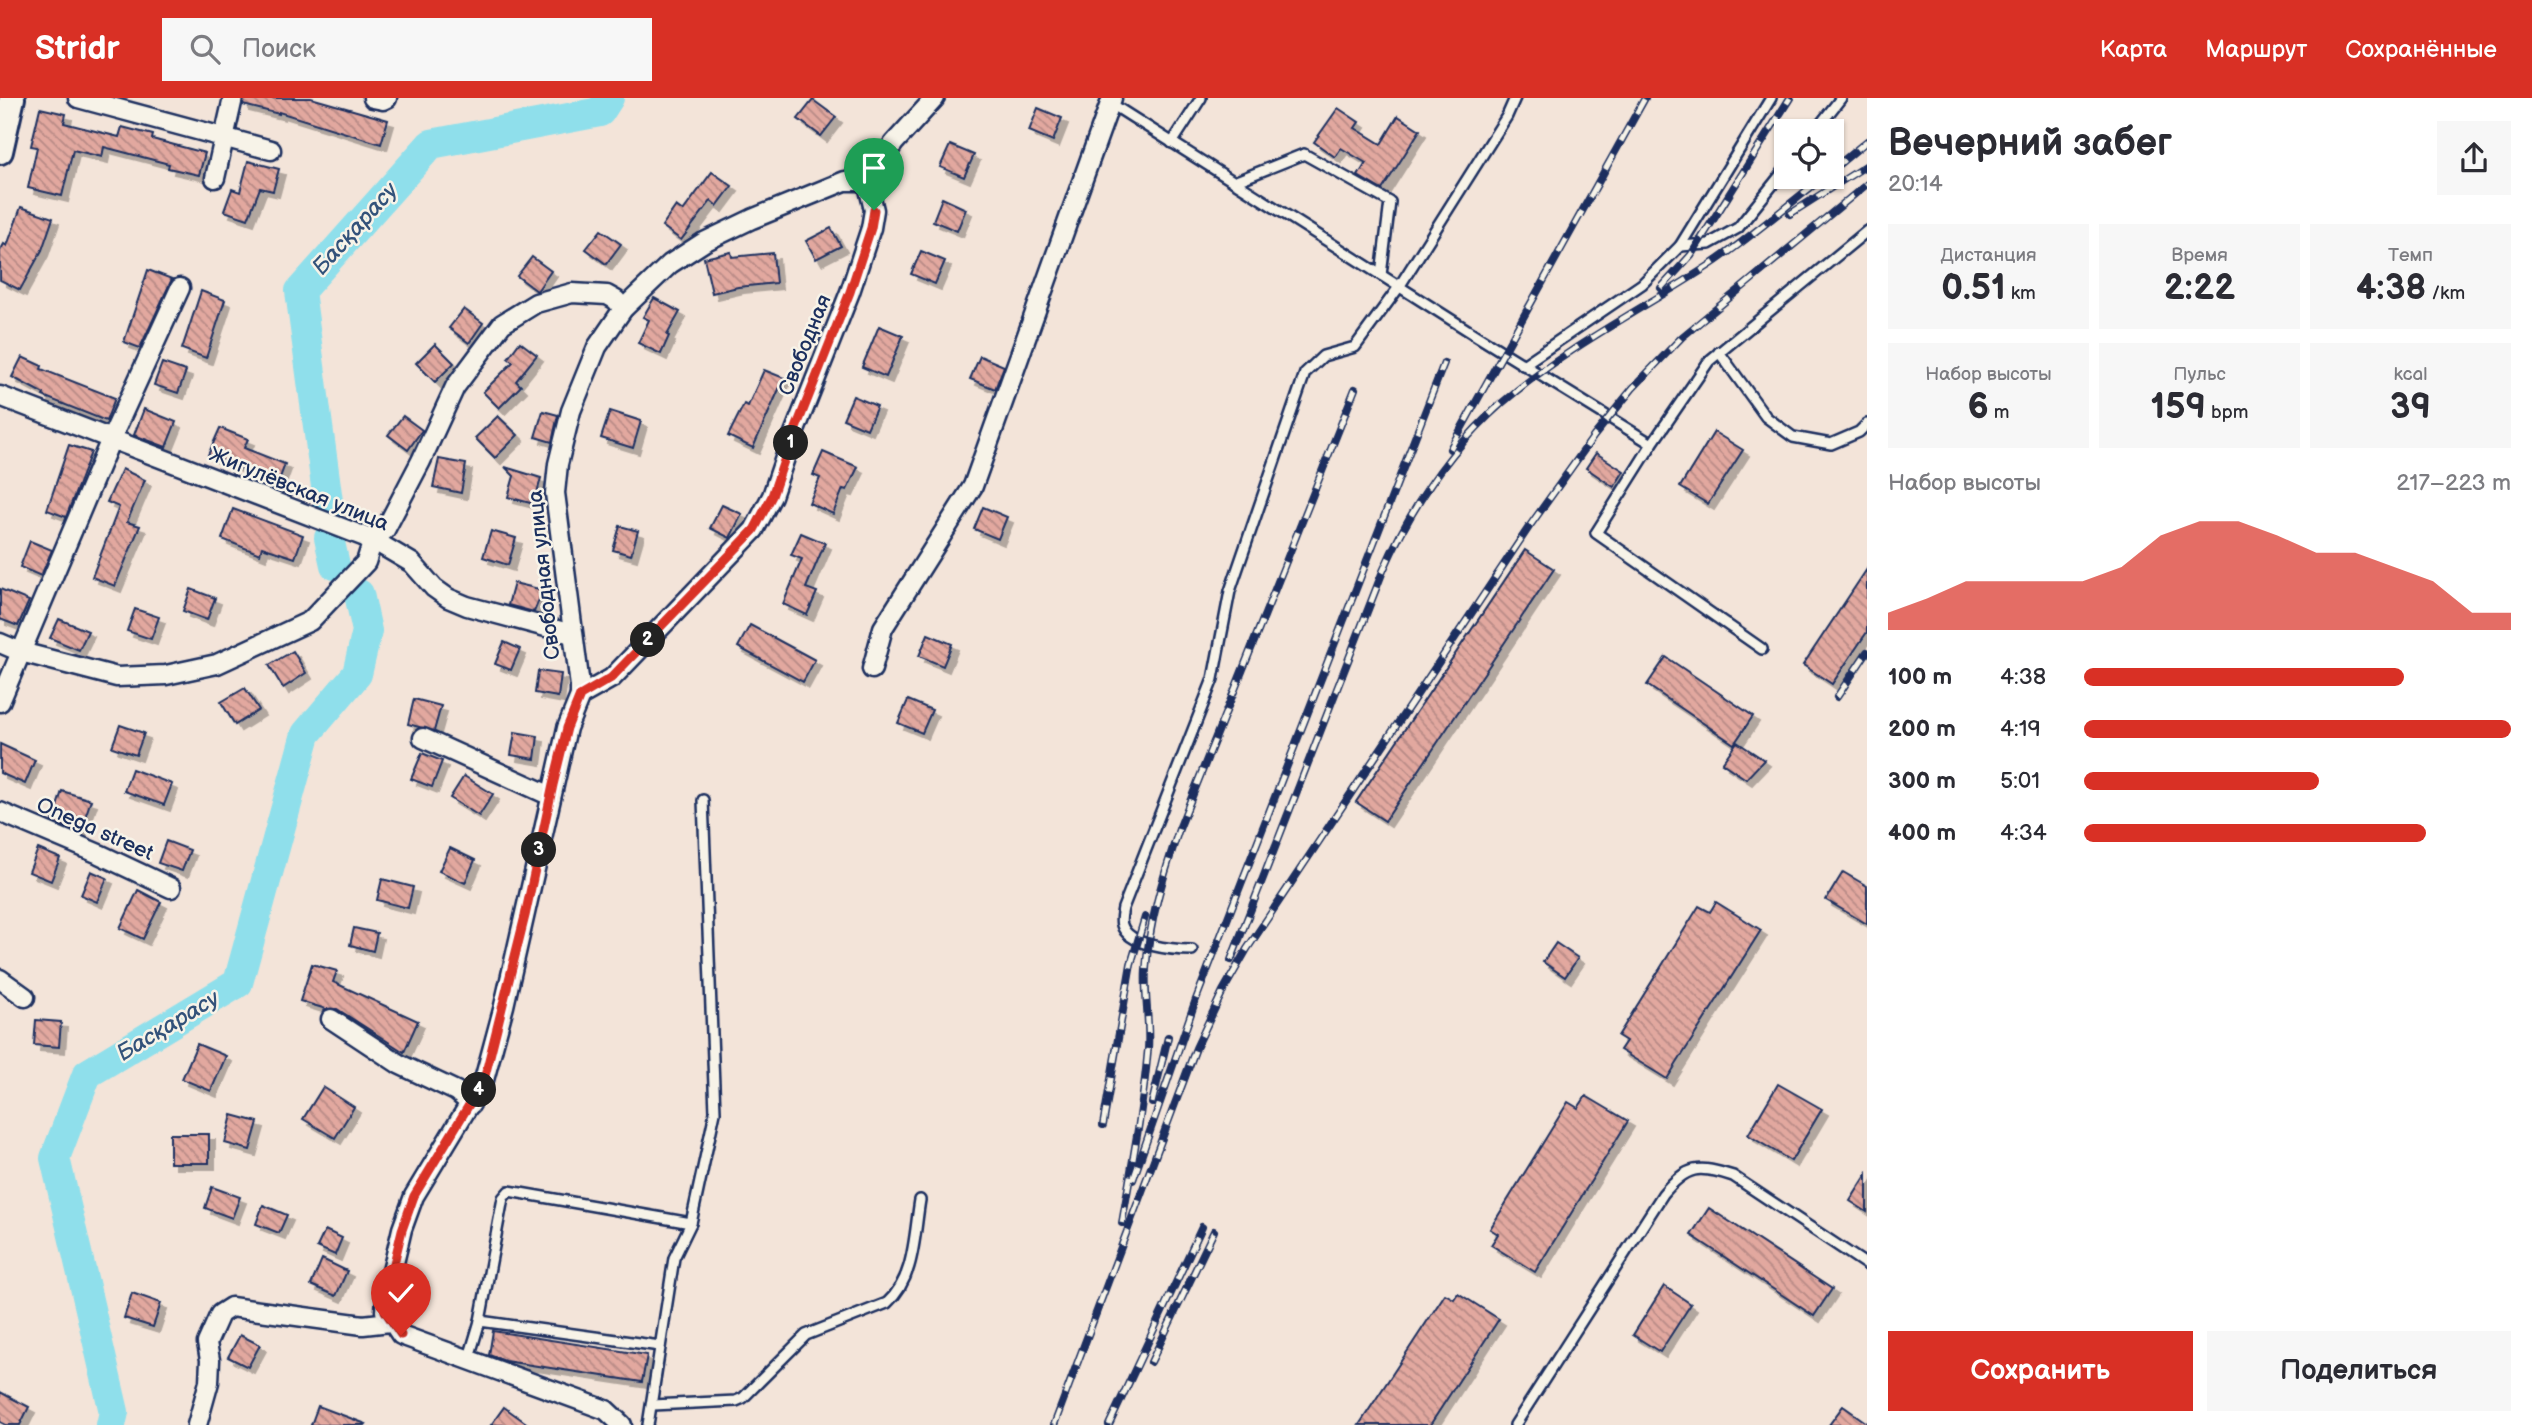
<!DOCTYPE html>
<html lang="ru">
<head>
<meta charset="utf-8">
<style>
  :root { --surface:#fff; --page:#f7f7f7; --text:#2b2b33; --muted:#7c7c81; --accent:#d93025 }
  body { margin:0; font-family:"Balsamiq Sans",sans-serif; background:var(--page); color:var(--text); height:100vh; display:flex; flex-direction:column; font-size:26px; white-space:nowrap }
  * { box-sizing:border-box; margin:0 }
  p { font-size:23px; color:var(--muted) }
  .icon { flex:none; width:38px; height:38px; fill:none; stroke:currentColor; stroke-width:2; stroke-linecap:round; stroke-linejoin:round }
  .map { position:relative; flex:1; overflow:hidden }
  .panel { display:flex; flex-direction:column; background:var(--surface); width:665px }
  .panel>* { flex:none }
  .controls { position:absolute; left:1774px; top:21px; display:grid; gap:14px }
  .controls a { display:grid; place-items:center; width:70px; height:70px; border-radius:0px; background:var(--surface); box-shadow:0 2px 5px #0004; font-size:35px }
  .pin { position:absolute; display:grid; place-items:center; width:60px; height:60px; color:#fff; margin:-72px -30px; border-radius:50% 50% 50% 0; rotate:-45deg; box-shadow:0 0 7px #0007 }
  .pin .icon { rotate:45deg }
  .km { position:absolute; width:35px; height:35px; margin:-18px; border-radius:50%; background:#222; color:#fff; font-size:19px; line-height:35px; text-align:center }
  .round { display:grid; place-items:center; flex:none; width:74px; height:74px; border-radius:0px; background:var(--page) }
  .overview { display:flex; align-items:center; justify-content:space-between; height:119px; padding:0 21px }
  h1 { font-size:38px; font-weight:800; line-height:52px }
  .metrics { display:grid; grid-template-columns:repeat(3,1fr); gap:10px; height:119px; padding:7px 21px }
  .metrics div { display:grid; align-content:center; border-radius:0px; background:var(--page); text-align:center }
  .metrics b { font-size:35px; font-weight:800 }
  .metrics small { font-size:19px; font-weight:400 }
  .metrics p { font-size:19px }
  .chart { height:196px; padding:14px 21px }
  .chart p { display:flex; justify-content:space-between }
  .chart svg { width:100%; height:126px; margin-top:7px; fill:var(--accent); opacity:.7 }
  .button { display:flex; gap:14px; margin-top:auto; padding:14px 21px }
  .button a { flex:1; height:80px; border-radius:0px; background:var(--accent); color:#fff; font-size:28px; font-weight:800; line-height:80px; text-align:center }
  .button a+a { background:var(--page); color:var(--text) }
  ul { padding:0 21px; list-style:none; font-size:23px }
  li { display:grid; grid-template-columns:112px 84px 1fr; align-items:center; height:52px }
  li i { height:18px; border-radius:9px; background:var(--accent) }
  header { display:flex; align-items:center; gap:42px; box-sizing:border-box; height:98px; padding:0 35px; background:var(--accent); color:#fff }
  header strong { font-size:33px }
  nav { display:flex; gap:38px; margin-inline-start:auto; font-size:24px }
  .search { width:490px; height:63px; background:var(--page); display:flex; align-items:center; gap:18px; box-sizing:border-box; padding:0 24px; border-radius:0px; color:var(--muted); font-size:26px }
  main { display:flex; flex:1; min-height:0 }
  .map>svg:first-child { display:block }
</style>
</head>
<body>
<header>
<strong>Stridr</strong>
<div class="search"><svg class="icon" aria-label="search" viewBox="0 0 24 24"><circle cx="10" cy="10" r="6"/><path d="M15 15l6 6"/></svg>Поиск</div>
<nav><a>Карта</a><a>Маршрут</a><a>Сохранённые</a></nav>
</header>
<main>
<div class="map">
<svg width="1867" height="1327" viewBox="0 0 1867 1327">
  <defs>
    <pattern id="building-back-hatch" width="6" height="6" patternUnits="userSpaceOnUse" patternTransform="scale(1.75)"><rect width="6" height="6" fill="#e2a89f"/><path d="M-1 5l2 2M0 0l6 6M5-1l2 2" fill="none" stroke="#b68985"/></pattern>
    <filter id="shadow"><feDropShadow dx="6" dy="6" stdDeviation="0" flood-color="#0004"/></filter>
  </defs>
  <rect width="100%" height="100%" fill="#f3e4d9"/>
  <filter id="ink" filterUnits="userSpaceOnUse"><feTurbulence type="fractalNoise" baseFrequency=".0143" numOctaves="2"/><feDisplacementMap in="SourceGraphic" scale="14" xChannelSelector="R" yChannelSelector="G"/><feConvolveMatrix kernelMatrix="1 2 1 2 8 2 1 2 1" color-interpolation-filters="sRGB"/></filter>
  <g filter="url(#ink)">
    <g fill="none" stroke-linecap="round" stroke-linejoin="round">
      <g stroke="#8fdfeb" stroke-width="30">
        <path d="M 329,411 L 300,193 L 431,46 L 600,14 L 609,0"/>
        <path d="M 329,440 L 335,467"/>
        <path d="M 111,1327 L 114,1314 L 55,1060 L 87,976 L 238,885 L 306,636 L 357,576 L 367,533 L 359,496"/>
      </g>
    </g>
    <g fill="url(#building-back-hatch)" stroke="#1b2f5e" stroke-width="2" filter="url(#shadow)">
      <path d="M 244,0 L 311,0 L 388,22 L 381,46 L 279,14 L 279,16 L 243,7 Z"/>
      <path d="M 813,2 L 836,19 L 821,38 L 798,21 Z"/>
      <path d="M 40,10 L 66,16 L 64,25 L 119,39 L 122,29 L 153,37 L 152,41 L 205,55 L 199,77 L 168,70 L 169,66 L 104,49 L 102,59 L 73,52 L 62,98 L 28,90 L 37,49 L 31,48 Z"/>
      <path d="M 1038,10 L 1062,20 L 1053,43 L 1029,33 Z"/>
      <path d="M 1338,10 L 1359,24 L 1355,30 L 1381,46 L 1398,18 L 1420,32 L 1382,92 L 1358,78 L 1366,65 L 1341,50 L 1335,59 L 1314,44 Z"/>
      <path d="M 950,47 L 974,57 L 964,79 L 940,69 Z"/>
      <path d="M 248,63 L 279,71 L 273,93 L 260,90 L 248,121 L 224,113 L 232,91 L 240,94 Z"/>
      <path d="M 712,74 L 732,88 L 717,108 L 711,103 L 681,142 L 662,128 L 676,108 L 683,113 Z"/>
      <path d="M 942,100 L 966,111 L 957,133 L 933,123 Z"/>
      <path d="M 21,109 L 53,120 L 42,152 L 20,192 L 0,182 L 0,153 L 4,146 L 7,148 Z"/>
      <path d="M 831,130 L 841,148 L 816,161 L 806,143 Z"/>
      <path d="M 601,132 L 621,146 L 606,166 L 586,151 Z"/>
      <path d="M 921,153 L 945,163 L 935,186 L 911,176 Z"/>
      <path d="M 731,154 L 732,159 L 773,155 L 776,185 L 738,189 L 712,195 L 704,160 Z"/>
      <path d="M 532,159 L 551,173 L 537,193 L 517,178 Z"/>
      <path d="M 148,172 L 172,181 L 140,250 L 124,244 Z"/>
      <path d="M 201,193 L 225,202 L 206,260 L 182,251 Z"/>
      <path d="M 654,200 L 680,214 L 667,237 L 669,238 L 661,256 L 638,245 L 649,222 L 643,219 Z"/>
      <path d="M 464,211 L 483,225 L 469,245 L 449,230 Z"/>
      <path d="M 879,228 L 903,238 L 886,279 L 862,269 Z"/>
      <path d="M 520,244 L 537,257 L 516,283 L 521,288 L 499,310 L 483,294 L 513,264 L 508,260 Z"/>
      <path d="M 435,246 L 454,265 L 435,284 L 416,265 Z"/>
      <path d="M 980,258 L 1004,268 L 995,291 L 970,281 Z"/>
      <path d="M 22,259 L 42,268 L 41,271 L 115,300 L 106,323 L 43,298 L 44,296 L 12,279 Z"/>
      <path d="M 162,265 L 186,273 L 178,295 L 154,287 Z"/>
      <path d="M 764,272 L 784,280 L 753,350 L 728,338 L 744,306 L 748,308 Z"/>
      <path d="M 853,298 L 877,308 L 867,331 L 843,321 Z"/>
      <path d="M 144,311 L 176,324 L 166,349 L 134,337 Z"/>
      <path d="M 543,313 L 558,317 L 552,344 L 535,339 Z"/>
      <path d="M 610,313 L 641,323 L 633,350 L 601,340 Z"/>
      <path d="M 403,318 L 422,332 L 408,352 L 388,337 Z"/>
      <path d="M 498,318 L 518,337 L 495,360 L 475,340 Z"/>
      <path d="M 220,330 L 248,341 L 244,350 L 285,366 L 277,388 L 257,381 L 258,377 L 208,357 Z"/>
      <path d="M 1714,334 L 1743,352 L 1708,406 L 1680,389 Z"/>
      <path d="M 69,347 L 91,354 L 66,419 L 47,412 Z"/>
      <path d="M 823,354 L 858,369 L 847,392 L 843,391 L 833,416 L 809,405 L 820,380 L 813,377 Z"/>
      <path d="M 1596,355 L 1624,373 L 1614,389 L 1586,370 Z"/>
      <path d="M 439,361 L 466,366 L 461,395 L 433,389 Z"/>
      <path d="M 505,369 L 541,380 L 534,406 L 508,399 L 514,378 Z"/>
      <path d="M 122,371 L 145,382 L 127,424 L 140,428 L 115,488 L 92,479 L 119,409 L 107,404 Z"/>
      <path d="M 722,407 L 742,416 L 730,440 L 710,430 Z"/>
      <path d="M 983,409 L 1007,419 L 998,441 L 974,431 Z"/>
      <path d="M 233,411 L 303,437 L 295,460 L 262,449 L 260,456 L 222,441 Z"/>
      <path d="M 620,428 L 638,433 L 631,457 L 613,452 Z"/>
      <path d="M 491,433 L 516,440 L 508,467 L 483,459 Z"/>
      <path d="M 801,435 L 825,445 L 806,490 L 817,494 L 807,517 L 783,506 L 802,461 L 791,457 Z"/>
      <path d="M 30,443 L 52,452 L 41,478 L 20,469 Z"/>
      <path d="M 1525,452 L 1554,471 L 1385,723 L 1356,704 Z"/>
      <path d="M 1867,471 L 1867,534 L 1832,586 L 1803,567 Z"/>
      <path d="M 514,485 L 543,492 L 534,514 L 508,507 Z"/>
      <path d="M 0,491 L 29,503 L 18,528 L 0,521 Z"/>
      <path d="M 191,491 L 215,500 L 207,522 L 183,513 Z"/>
      <path d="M 135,511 L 159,519 L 151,541 L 127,533 Z"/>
      <path d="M 59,521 L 88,533 L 79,552 L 50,540 Z"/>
      <path d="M 750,527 L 815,562 L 803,584 L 738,549 Z"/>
      <path d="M 928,536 L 952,546 L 943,568 L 919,558 Z"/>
      <path d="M 504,544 L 520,551 L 511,572 L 495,566 Z"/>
      <path d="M 293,553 L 306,575 L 283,590 L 269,567 Z"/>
      <path d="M 1666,559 L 1753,618 L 1734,646 L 1647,587 Z"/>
      <path d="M 538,573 L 561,576 L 558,599 L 535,595 Z"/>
      <path d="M 245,590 L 259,612 L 235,627 L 221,604 Z"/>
      <path d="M 414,601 L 441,608 L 434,633 L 408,626 Z"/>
      <path d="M 908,602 L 932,612 L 922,635 L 898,625 Z"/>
      <path d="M 120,627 L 144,635 L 136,657 L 112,649 Z"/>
      <path d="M 515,634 L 538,638 L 535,661 L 511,657 Z"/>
      <path d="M 1737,644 L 1764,662 L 1746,681 L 1722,665 Z"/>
      <path d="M 0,646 L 35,662 L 25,686 L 0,675 Z"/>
      <path d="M 422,655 L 442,663 L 432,689 L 411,681 Z"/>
      <path d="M 132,671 L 172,686 L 164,707 L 124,693 Z"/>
      <path d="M 464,678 L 493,696 L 479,718 L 450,700 Z"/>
      <path d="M 62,693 L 91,702 L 80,734 L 52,724 Z"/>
      <path d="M 166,743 L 190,752 L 182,773 L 158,765 Z"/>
      <path d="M 450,750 L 475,762 L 465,785 L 439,773 Z"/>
      <path d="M 38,751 L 60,760 L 51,783 L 29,774 Z"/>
      <path d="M 91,773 L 107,780 L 97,804 L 81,797 Z"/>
      <path d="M 1843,774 L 1867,788 L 1867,826 L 1826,802 Z"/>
      <path d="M 382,781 L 413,789 L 408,810 L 377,802 Z"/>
      <path d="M 138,792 L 161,804 L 143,841 L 120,830 Z"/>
      <path d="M 1716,804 L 1761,832 L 1667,981 L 1620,952 L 1626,943 L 1618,938 L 1699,808 L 1710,814 Z"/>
      <path d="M 354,830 L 377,835 L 373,853 L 350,847 Z"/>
      <path d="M 1556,845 L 1578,860 L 1565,879 L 1543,864 Z"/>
      <path d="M 312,866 L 337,873 L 333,884 L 418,923 L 404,954 L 337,911 L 326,911 L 300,903 Z"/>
      <path d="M 36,922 L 61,924 L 59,949 L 34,947 Z"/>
      <path d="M 197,946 L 226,958 L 211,993 L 182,981 Z"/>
      <path d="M 1778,986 L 1822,1011 L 1791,1063 L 1748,1037 Z"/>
      <path d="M 323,989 L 354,1009 L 335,1040 L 303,1021 Z"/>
      <path d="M 1586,998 L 1628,1023 L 1535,1174 L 1491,1147 L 1498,1136 L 1490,1131 L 1568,1004 L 1578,1010 Z"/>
      <path d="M 232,1017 L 258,1024 L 250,1052 L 225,1045 Z"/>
      <rect x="170" y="1036" width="39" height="29"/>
      <path d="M 1867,1076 L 1867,1114 L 1850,1103 Z"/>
      <path d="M 212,1089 L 240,1099 L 232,1120 L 205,1110 Z"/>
      <path d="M 263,1107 L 287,1117 L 279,1135 L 256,1126 Z"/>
      <path d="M 1709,1110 L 1832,1191 L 1814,1218 L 1691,1137 Z"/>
      <path d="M 325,1132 L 342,1140 L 335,1157 L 317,1149 Z"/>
      <path d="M 322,1161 L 347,1173 L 336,1198 L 311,1187 Z"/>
      <path d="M 1664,1188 L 1691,1206 L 1660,1254 L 1633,1237 Z"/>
      <path d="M 132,1195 L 161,1205 L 153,1229 L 124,1220 Z"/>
      <path d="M 1458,1195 L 1499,1221 L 1430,1327 L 1359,1327 L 1445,1196 L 1454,1201 Z"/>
      <path d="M 493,1233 L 647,1257 L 642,1284 L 505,1263 L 489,1257 Z"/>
      <path d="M 240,1237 L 260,1247 L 248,1269 L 228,1259 Z"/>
      <path d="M 0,1294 L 29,1309 L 20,1327 L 6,1327 L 0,1324 Z"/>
      <path d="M 318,1308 L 366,1326 L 365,1327 L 311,1327 Z"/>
      <path d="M 1843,1308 L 1867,1325 L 1867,1327 L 1829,1327 Z"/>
      <path d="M 504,1309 L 529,1327 L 491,1327 Z"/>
    </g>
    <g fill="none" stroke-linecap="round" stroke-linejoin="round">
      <defs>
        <g id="lane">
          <path d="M 1110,5 L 1477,238 L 1652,346 L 1709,263 L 1867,133"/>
          <path d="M 1815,33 L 1841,0"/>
          <path d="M 1172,45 L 1201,0"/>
          <path d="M 1234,84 L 1304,56 L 1390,104 L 1381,177"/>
          <path d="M 1680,148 L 1709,146 L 1738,130 L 1787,69"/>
          <path d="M 1719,254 L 1766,319 L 1793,339 L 1831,346 L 1859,334 L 1867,326"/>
          <path d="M 1523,267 L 1642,186 L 1680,148 L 1771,0"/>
          <path d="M 1652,346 L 1596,435 L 1762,551"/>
          <path d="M 1192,852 C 1174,852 1128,848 1122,827 C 1120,822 1122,815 1123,810 L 1213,581 L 1230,493 L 1305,275 L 1323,258 L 1355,249 L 1399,189 L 1507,18 L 1515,0"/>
          <path d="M 480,1223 L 503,1100 L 509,1093 L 691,1125"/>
          <path d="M 468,1263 L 480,1223 L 660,1248"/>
          <path d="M 653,1307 L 736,1303 L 743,1300 L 806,1237 L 887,1205 C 915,1180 914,1137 920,1102"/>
          <path d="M 648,1327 L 674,1160 L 691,1125 L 715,1014 L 703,702"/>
          <path d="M 1515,1327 L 1663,1096 C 1687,1067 1699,1067 1733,1078 L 1867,1167"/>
        </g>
        <g id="street">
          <path d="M 78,0 L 271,52"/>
          <path d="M 373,0 L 383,2 L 387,0"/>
          <path d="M 215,80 L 233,0"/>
          <path d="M 867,83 L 894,45 L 935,0"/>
          <path d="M 0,298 L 373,442 L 412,465 L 434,490 L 448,500 L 467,508 L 572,536"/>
          <path d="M 0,545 L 21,554 L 117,579 L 166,577 L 217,566 L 310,523 L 366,464 L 373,442 L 385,432 L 421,363 L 455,289 L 502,226 L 536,205 L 572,195 L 607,197 L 616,202 L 623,211"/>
          <path d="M 872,571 L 883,530 L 973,388 L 1112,0"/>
          <path d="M 580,598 L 612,580 L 754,432 L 772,398 L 789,348 L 850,194 L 871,130 L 874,112 L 867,83"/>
          <path d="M 0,604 L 111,341 L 180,190"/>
          <path d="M 423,640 L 551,698"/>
          <path d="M 0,714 L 99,756 L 171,790"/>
          <path d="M 0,881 L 25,899"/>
          <path d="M 331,921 L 399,966 L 456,993 L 471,1006"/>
          <path d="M 197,1327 L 209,1284 L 210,1262 L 207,1245 L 220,1216 L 231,1209 L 363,1227 L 390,1224"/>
          <path d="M 622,1327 L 606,1312 L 401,1237 L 385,1213 L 386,1199 L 402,1131 L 414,1098 L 484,982 L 504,908 L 567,630 L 580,598 L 580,588 L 555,395 L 558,366 L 571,313 L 597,249 L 623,211 L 670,166 L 704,144 L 752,121 L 845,83 L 867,83"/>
        </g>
        <path id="secondary" d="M 0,53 L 12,0"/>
      </defs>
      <use href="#lane" stroke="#1b2f5e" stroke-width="14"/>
      <use href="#street" stroke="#1b2f5e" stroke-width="23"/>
      <use href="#secondary" stroke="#1b2f5e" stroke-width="30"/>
      <use href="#lane" stroke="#f7f3e8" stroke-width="9"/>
      <use href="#street" stroke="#f7f3e8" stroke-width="18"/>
      <use href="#secondary" stroke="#f7f3e8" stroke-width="24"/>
      <defs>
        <g id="rail">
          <path d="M 1832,72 L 1867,43"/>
          <path d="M 1790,116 L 1867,67"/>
          <path d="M 1661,190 L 1691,157 L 1790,0"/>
          <path d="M 1450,351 L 1645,0"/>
          <path d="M 1837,599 L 1867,554"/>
          <path d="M 1231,862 L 1383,473 C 1411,409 1450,351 1502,305 C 1565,250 1641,212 1710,167 C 1750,140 1786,108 1824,79"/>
          <path d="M 1152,1005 L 1168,939"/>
          <path d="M 1103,1027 L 1131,866 L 1145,819"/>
          <path d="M 1133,1082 L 1195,904 L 1444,265"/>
          <path d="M 1122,1125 C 1132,1067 1143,1009 1148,951 C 1150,924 1144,897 1146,871 C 1149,822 1164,777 1179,731 L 1355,291"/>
          <path d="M 1151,1264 L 1214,1133"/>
          <path d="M 1054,1327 L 1196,950 L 1223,893 L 1247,851 L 1529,429 L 1594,338 L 1633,290 L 1682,239 L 1867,86"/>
          <path d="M 1109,1327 L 1202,1129"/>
        </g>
      </defs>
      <use href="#rail" stroke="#1b2f5e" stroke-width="8"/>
      <use href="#rail" stroke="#f7f3e8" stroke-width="5" stroke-dasharray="16" stroke-linecap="butt"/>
    </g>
  </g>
  <g fill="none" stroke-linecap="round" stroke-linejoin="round" filter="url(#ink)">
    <defs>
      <path id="route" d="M 401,1237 L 385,1213 L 386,1199 L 402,1132 L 414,1098 L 484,982 L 525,818 L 553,687 L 567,630 L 580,598 L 611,580 L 754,432 L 772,398 L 789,348 L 850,194 L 871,130 L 874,112"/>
    </defs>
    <use href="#route" stroke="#fff" stroke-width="14"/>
    <use href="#route" stroke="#d93025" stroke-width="9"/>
  </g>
  <g text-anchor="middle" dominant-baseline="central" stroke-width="5" stroke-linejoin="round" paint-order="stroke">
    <g font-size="21" fill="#1b2f5e" stroke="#f7f3e8">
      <text transform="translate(805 247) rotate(-68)">Свободная</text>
      <text transform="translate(299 391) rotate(22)">Жигулёвская улица</text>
      <text transform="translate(544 477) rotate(-96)">Свободная улица</text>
      <text transform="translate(95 731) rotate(24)">Onega street</text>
    </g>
    <g font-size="23" font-style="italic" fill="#32527a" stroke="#f7f3e8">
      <text transform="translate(355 131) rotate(-48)">Басқарасу</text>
      <text transform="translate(168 928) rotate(-31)">Басқарасу</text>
    </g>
  </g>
</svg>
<div class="controls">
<a><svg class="icon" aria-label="locate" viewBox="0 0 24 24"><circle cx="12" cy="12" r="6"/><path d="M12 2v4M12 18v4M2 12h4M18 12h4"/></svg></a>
</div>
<div class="pin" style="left:874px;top:112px;background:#1e9e55"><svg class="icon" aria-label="arrive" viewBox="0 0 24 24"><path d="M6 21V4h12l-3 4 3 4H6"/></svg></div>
<div class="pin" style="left:401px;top:1237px;background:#d93025"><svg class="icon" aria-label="check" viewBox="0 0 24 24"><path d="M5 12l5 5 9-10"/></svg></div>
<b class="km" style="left:791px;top:345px">1</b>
<b class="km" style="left:648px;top:542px">2</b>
<b class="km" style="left:539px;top:752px">3</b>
<b class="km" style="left:479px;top:992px">4</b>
</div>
<section class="panel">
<div class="overview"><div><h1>Вечерний забег</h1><p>20:14</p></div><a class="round"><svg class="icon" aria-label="share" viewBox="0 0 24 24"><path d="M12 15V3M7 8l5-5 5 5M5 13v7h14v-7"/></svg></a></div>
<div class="metrics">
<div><p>Дистанция</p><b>0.51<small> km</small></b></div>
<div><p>Время</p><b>2:22</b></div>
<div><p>Темп</p><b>4:38<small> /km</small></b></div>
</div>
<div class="metrics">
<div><p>Набор высоты</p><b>6<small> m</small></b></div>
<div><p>Пульс</p><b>159<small> bpm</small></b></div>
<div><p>kcal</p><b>39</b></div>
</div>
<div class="chart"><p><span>Набор высоты</span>217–223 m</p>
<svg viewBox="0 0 160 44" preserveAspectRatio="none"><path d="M0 44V38L10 33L20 27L30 27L40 27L50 27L60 22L70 11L80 6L90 6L100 11L110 17L120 17L130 22L140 27L150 38L160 38V44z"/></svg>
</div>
<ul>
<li><b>100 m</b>4:38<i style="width:75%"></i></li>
<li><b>200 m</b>4:19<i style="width:100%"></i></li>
<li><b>300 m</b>5:01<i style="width:55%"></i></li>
<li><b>400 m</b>4:34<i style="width:80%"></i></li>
</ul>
<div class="button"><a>Сохранить</a><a>Поделиться</a></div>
</section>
</main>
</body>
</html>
